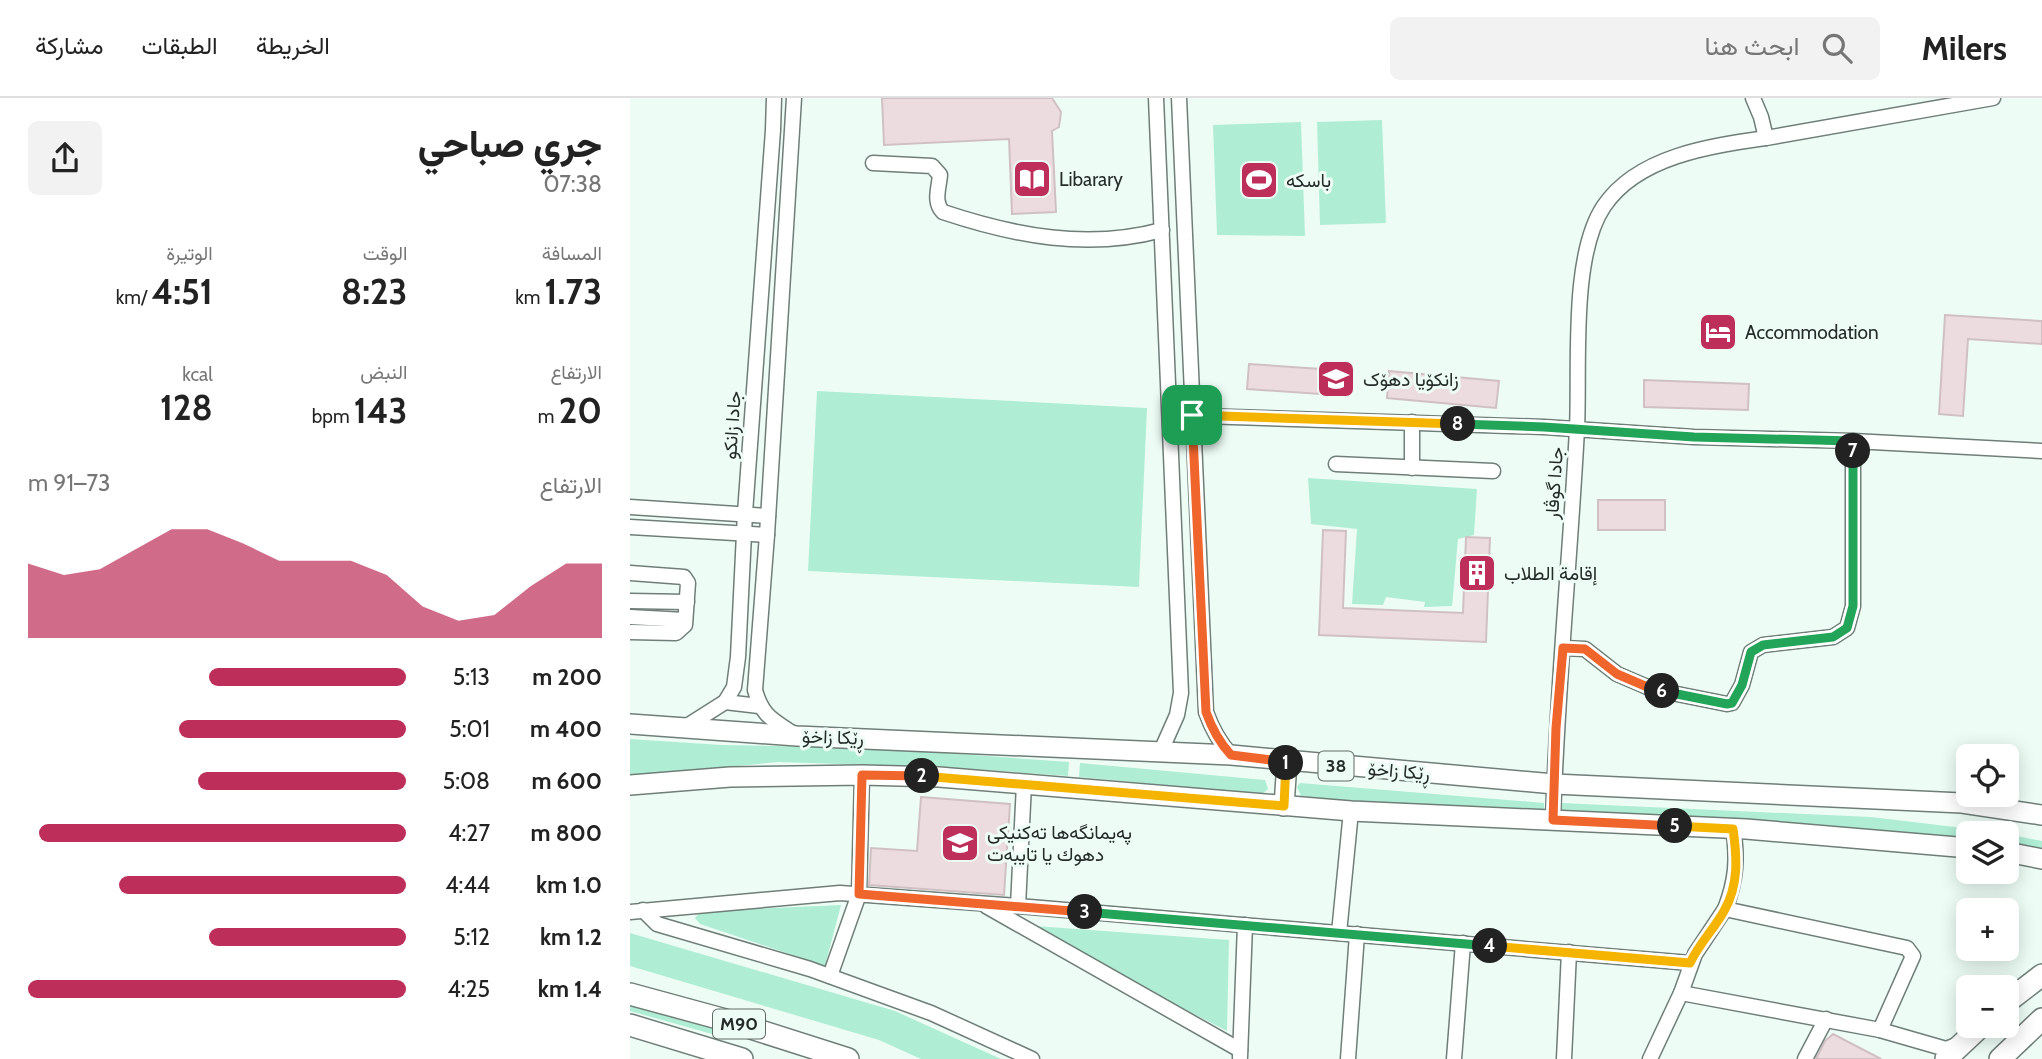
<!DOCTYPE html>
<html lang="ar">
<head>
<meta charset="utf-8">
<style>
  :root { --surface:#fff; --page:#f2f2f2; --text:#222; --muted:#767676; --line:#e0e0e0; --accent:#bd2e5a }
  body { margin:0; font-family:Cabin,Vazirmatn,sans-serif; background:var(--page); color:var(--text); direction:rtl; height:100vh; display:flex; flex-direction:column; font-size:26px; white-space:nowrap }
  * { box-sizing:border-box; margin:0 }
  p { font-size:23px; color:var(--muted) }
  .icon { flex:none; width:38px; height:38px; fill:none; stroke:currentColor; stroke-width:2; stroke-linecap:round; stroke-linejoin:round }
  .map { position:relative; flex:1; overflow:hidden; direction:ltr }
  .drawer { display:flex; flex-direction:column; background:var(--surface); width:630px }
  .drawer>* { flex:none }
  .tools { position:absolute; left:1326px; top:646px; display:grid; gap:14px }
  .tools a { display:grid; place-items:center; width:63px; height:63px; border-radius:10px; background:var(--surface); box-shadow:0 4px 18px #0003; font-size:35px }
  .pin { position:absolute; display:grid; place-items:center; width:60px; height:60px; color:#fff; margin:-30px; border-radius:14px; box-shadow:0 4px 10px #0006 }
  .km { position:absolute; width:35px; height:35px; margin:-18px; border-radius:50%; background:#222; color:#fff; font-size:19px; line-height:35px; text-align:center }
  .round { display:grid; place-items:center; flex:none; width:74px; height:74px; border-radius:10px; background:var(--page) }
  .overview { display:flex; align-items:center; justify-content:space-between; height:119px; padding:0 28px }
  h1 { font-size:38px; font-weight:800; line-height:52px }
  .figures { display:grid; grid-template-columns:repeat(3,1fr); gap:10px; height:119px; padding:7px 28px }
  .figures div { display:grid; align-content:center }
  .figures b { font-size:35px; font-weight:800 }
  .figures small { font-size:19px; font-weight:400 }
  .figures p { font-size:19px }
  .chart { height:196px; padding:14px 28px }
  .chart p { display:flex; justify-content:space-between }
  .chart svg { width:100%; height:126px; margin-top:7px; fill:var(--accent); opacity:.7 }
  ul { padding:0 28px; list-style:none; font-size:23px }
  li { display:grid; grid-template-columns:112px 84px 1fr; align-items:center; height:52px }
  li i { height:18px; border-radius:9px; background:var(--accent) }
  header { display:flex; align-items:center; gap:42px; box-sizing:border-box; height:98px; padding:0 35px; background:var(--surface); border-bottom:2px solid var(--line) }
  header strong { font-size:33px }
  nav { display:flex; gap:38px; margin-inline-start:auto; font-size:24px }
  .search { width:490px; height:63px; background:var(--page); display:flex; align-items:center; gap:18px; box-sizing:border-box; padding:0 24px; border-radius:10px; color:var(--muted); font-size:26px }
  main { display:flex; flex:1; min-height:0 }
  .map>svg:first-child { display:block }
</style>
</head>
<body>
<header>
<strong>Milers</strong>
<div class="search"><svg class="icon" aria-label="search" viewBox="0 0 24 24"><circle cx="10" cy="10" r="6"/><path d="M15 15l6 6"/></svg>ابحث هنا</div>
<nav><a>الخريطة</a><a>الطبقات</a><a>مشاركة</a></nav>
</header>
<main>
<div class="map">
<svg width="1412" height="961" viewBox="0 0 1412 961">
  <rect width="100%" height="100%" fill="#edfdf6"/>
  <g fill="#b0edd5">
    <path d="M 752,22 L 756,125 L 690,127 L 687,24 Z"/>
    <path d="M 671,24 L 675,138 L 587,137 L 583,27 Z"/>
    <path d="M 187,293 L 517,310 L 509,489 L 178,473 Z"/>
    <path d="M 678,380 L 847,391 L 844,437 L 828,441 L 822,508 L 794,509 L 795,504 L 756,499 L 753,507 L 722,506 L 727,431 L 681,426 Z"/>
    <path d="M 0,641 L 91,647 L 247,650 L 439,664 L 438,678 L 330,670 L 149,664 L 0,678 Z"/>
    <path d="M 450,665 L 635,682 L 638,691 L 632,696 L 449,679 Z"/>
    <path d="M 670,685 L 914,705 L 914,718 L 769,710 L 671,698 L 667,689 Z"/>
    <path d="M 931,705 L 1241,719 L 1375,735 L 1339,735 L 1339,743 L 932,721 Z"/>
    <path d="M 1377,736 L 1412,743 L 1412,757 L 1377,748 Z"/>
    <path d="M 211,807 L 195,868 L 70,826 L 65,820 L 71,813 Z"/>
    <path d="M 405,828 L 599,842 L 597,933 L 402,833 Z"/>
    <path d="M 0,835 L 265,913 L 371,961 L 291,961 L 249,942 L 0,868 Z"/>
    <path d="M 0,903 L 92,930 L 89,938 L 0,913 Z"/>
  </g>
  <g fill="#eddcdf" stroke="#d1c0c3" stroke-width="2">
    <path d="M 252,0 L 422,0 L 431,14 L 429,29 L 422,33 L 426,114 L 382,116 L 379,41 L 254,47 Z"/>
    <path d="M 1315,217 L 1412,223 L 1412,246 L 1338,241 L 1333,318 L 1309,316 Z"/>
    <path d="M 619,266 L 720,273 L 719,298 L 617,291 Z"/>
    <path d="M 759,273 L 869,283 L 866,310 L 757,300 Z"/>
    <path d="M 1014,282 L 1119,286 L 1118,312 L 1014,309 Z"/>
    <rect x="968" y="402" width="67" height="30"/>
    <path d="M 693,432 L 716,433 L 713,510 L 833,515 L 836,439 L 860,440 L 856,544 L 689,537 Z"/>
    <path d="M 291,699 L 380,706 L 374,797 L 239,787 L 241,750 L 287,753 Z"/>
    <path d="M 1203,936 L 1251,961 L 1186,961 L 1195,943 Z"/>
  </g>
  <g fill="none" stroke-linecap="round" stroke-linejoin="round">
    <defs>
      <g id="minor">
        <path d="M 164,0 L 137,437 L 125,592 C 132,619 144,622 165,637"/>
        <path d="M 526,0 L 551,595 L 547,617 L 531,653"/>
        <path d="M 549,0 L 576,614 C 582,631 589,644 601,657"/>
        <path d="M 1123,0 L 1131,19 L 1136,40 L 1363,0"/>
        <path d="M 243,65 L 302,68 L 310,77 C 309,90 303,104 313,114 C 385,138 458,152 532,132"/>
        <path d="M 540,317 L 914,329 L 1064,339 L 1223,343 L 1412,353"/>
        <path d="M 706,366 L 863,373"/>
        <path d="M 782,370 L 782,324"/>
        <path d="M 0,409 L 138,418"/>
        <path d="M 0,429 L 137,437"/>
        <path d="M 0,475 L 54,479 L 58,485 L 55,527 L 46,535 L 0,534"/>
        <path d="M 0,503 L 57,504"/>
        <path d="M 0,519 L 55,522"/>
        <path d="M 933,550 L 955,551 L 987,576 L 1022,591 L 1097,606 L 1102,605 L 1112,587 L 1121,554 L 1133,547 L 1203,539 L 1217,530 L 1223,508 L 1223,343"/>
        <path d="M 95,604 L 129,608"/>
        <path d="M 54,630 L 95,604 L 104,589 L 108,559 L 115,415 L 143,32 L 144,0"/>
        <path d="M 923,722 C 927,592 940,462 947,331 C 950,270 940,158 974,108 C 1008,58 1080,48 1136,40"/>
        <path d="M 356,808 L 610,952"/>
        <path d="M 388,808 L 394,686"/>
        <path d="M 1095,811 C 1106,783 1108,760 1103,731"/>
        <path d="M 13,812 L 27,826 L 180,871 L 301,915 L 402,961"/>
        <path d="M 0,814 L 210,795 L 388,808 L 1060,865"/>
        <path d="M 709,835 L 721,713"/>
        <path d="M 200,878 L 229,796 L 232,677"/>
        <path d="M 1051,895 L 1250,932 L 1316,951 L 1329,946"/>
        <path d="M 610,959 L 615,827"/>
        <path d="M 718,961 L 727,836"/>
        <path d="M 824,961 L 833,845"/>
        <path d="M 934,961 L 939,854"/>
        <path d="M 1020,961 L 1051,895 L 1065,856 L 1095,811 L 1277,850 L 1283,858 L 1250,932"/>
        <path d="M 1175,961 L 1196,921"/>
      </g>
      <g id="major">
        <path d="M 0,626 L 167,638 L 601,657 L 924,686 L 1332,705 L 1412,717"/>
        <path d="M 0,687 L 100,679 L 232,677 L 309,679 L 721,713 L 1116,731 L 1339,750"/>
        <path d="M 654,708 L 657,664"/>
        <path d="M 1377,754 L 1412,761"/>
      </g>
      <g id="highway">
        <path d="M 0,896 L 99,923 L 218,961"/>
        <path d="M 1377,904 L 1412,877"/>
        <path d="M 0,927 L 112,961"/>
        <path d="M 1316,961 L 1351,928"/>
        <path d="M 1370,961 L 1412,921"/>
      </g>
    </defs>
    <use href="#minor" stroke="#6f7e78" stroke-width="17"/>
    <use href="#major" stroke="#6f7e78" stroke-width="22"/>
    <use href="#highway" stroke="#6f7e78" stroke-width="24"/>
    <use href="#minor" stroke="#fff" stroke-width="14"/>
    <use href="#major" stroke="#fff" stroke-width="19"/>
    <use href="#highway" stroke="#fff" stroke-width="21"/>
  </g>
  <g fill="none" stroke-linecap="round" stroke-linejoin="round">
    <defs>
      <path id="split-1" d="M 562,317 L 576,614 C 582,631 589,644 601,657 L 657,664 L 656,665"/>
      <path id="split-2" d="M 292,678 L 654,708 L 656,665"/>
      <path id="split-3" d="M 292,678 L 232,677 L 229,796 L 455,814"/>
      <path id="split-4" d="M 455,814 L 860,848"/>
      <path id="split-5" d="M 860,848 L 1060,865 C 1069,846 1084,831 1094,813 C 1109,787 1107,759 1103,731 L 1045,728"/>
      <path id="split-6" d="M 1032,593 L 1022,591 L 987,576 L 955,551 L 933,550 L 926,630 L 923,722 L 1045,728"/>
      <path id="split-7" d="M 1032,593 L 1097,606 L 1102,605 L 1112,587 L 1121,554 L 1133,547 L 1203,539 L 1217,530 L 1223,508 L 1223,353"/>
      <path id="split-8" d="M 828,326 L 914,329 L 1064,339 L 1223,343 L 1223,353"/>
      <path id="split-9" d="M 562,317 L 828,326"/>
    </defs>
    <use href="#split-1" stroke="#fff" stroke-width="14"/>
    <use href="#split-2" stroke="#fff" stroke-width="14"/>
    <use href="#split-3" stroke="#fff" stroke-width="14"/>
    <use href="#split-4" stroke="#fff" stroke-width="14"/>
    <use href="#split-5" stroke="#fff" stroke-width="14"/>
    <use href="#split-6" stroke="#fff" stroke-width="14"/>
    <use href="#split-7" stroke="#fff" stroke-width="14"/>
    <use href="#split-8" stroke="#fff" stroke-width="14"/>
    <use href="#split-9" stroke="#fff" stroke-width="14"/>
    <use href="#split-1" stroke="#f0652b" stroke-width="9"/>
    <use href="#split-2" stroke="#f5b400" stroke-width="9"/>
    <use href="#split-3" stroke="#f0652b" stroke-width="9"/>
    <use href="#split-4" stroke="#22a559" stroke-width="9"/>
    <use href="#split-5" stroke="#f5b400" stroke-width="9"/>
    <use href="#split-6" stroke="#f0652b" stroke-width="9"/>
    <use href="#split-7" stroke="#22a559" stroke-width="9"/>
    <use href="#split-8" stroke="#22a559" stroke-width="9"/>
    <use href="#split-9" stroke="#f5b400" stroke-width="9"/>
  </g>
  <defs>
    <symbol id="library-square" viewBox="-11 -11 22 22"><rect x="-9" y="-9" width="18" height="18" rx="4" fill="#bd2e5a" stroke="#edfdf6"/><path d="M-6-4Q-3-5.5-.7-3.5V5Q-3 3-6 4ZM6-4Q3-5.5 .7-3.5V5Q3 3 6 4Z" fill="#fff"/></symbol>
    <symbol id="stadium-square" viewBox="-11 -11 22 22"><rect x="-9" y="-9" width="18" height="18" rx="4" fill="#bd2e5a" stroke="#edfdf6"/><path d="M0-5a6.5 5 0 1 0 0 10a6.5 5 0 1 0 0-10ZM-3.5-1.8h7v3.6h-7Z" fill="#fff"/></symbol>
    <symbol id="hotel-square" viewBox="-11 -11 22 22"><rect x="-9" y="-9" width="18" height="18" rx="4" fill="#bd2e5a" stroke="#edfdf6"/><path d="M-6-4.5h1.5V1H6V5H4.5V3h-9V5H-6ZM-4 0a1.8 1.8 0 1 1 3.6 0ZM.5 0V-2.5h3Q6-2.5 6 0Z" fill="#fff"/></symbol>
    <symbol id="university-square" viewBox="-11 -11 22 22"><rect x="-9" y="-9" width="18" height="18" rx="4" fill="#bd2e5a" stroke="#edfdf6"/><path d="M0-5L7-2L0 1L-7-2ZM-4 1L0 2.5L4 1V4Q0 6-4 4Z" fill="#fff"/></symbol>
    <symbol id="building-square" viewBox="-11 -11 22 22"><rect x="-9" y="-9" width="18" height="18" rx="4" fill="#bd2e5a" stroke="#edfdf6"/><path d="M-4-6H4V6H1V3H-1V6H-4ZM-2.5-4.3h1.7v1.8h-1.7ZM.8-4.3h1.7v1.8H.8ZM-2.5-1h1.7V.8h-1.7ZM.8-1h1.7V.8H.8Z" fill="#fff"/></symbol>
  </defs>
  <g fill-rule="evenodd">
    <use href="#library-square" x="380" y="59" width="44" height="44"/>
    <use href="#stadium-square" x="607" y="60" width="44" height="44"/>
    <use href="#hotel-square" x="1066" y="212" width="44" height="44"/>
    <use href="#university-square" x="684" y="259" width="44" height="44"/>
    <use href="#building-square" x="825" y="453" width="44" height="44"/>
    <use href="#university-square" x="308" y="723" width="44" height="44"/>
  </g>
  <g text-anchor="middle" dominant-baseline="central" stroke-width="6" stroke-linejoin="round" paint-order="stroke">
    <g fill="#edfdf6" stroke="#616a66" stroke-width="2">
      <rect x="688.5" y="653.5" width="35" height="29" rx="5"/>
      <rect x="83" y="911.5" width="52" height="29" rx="5"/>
    </g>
    <g font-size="18" font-weight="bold" fill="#252b28">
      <text x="706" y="668">38</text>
      <text x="109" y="926">M90</text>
    </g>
    <g font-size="19" fill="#252b28" stroke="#edfdf6" text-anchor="start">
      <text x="429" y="81">Libarary</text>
      <text x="656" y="82">باسکە</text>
      <text x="1115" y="234">Accommodation</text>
      <text x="733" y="281">زانکۆیا دهۆک</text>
      <text x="874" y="475">إقامة الطلاب</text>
      <text x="357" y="734">پەیمانگەها تەکنیکی<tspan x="357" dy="22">دهوك یا تایبەت</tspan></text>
    </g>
    <g font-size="19" fill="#252b28" stroke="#edfdf6">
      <text transform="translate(102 327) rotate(-86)">جادا زانکو</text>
      <text transform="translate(924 385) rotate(-86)">جادا گوڤار</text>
      <text transform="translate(203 639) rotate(2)">ڕێکا زاخۆ</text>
      <text transform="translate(769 673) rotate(5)">ڕێکا زاخۆ</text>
    </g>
  </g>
</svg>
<div class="tools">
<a><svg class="icon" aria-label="locate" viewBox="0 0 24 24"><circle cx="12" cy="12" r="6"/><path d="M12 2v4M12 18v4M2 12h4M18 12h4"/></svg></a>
<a><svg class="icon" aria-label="layers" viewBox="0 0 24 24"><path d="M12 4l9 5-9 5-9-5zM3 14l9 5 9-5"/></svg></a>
<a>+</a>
<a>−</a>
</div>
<div class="pin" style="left:562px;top:317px;background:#1e9e55"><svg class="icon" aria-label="arrive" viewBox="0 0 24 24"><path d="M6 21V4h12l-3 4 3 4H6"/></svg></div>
<b class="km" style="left:656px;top:665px">1</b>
<b class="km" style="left:292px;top:678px">2</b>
<b class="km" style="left:455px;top:814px">3</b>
<b class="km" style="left:860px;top:848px">4</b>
<b class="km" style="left:1045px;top:728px">5</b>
<b class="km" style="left:1032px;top:593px">6</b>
<b class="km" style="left:1223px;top:353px">7</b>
<b class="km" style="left:828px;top:326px">8</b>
</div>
<section class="drawer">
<div class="overview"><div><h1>جري صباحي</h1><p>07:38</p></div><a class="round"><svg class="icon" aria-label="share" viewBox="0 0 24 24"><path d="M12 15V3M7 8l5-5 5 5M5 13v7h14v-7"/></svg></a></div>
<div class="figures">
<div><p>المسافة</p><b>1.73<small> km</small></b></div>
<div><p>الوقت</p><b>8:23</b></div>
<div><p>الوتيرة</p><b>4:51<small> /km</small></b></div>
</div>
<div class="figures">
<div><p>الارتفاع</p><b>20<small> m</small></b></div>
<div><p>النبض</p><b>143<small> bpm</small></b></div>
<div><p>kcal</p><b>128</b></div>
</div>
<div class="chart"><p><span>الارتفاع</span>73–91 m</p>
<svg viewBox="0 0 160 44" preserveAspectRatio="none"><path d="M0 44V18L10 22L20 20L30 13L40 6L50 6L60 11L70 17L80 17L90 17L100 22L110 33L120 38L130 36L140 26L150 18L160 18V44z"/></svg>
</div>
<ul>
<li><b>200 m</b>5:13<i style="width:52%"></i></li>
<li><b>400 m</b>5:01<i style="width:60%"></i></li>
<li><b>600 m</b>5:08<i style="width:55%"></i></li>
<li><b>800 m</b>4:27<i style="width:97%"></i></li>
<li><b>1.0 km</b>4:44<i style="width:76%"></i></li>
<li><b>1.2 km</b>5:12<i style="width:52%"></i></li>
<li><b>1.4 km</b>4:25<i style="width:100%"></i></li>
</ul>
</section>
</main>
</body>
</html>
